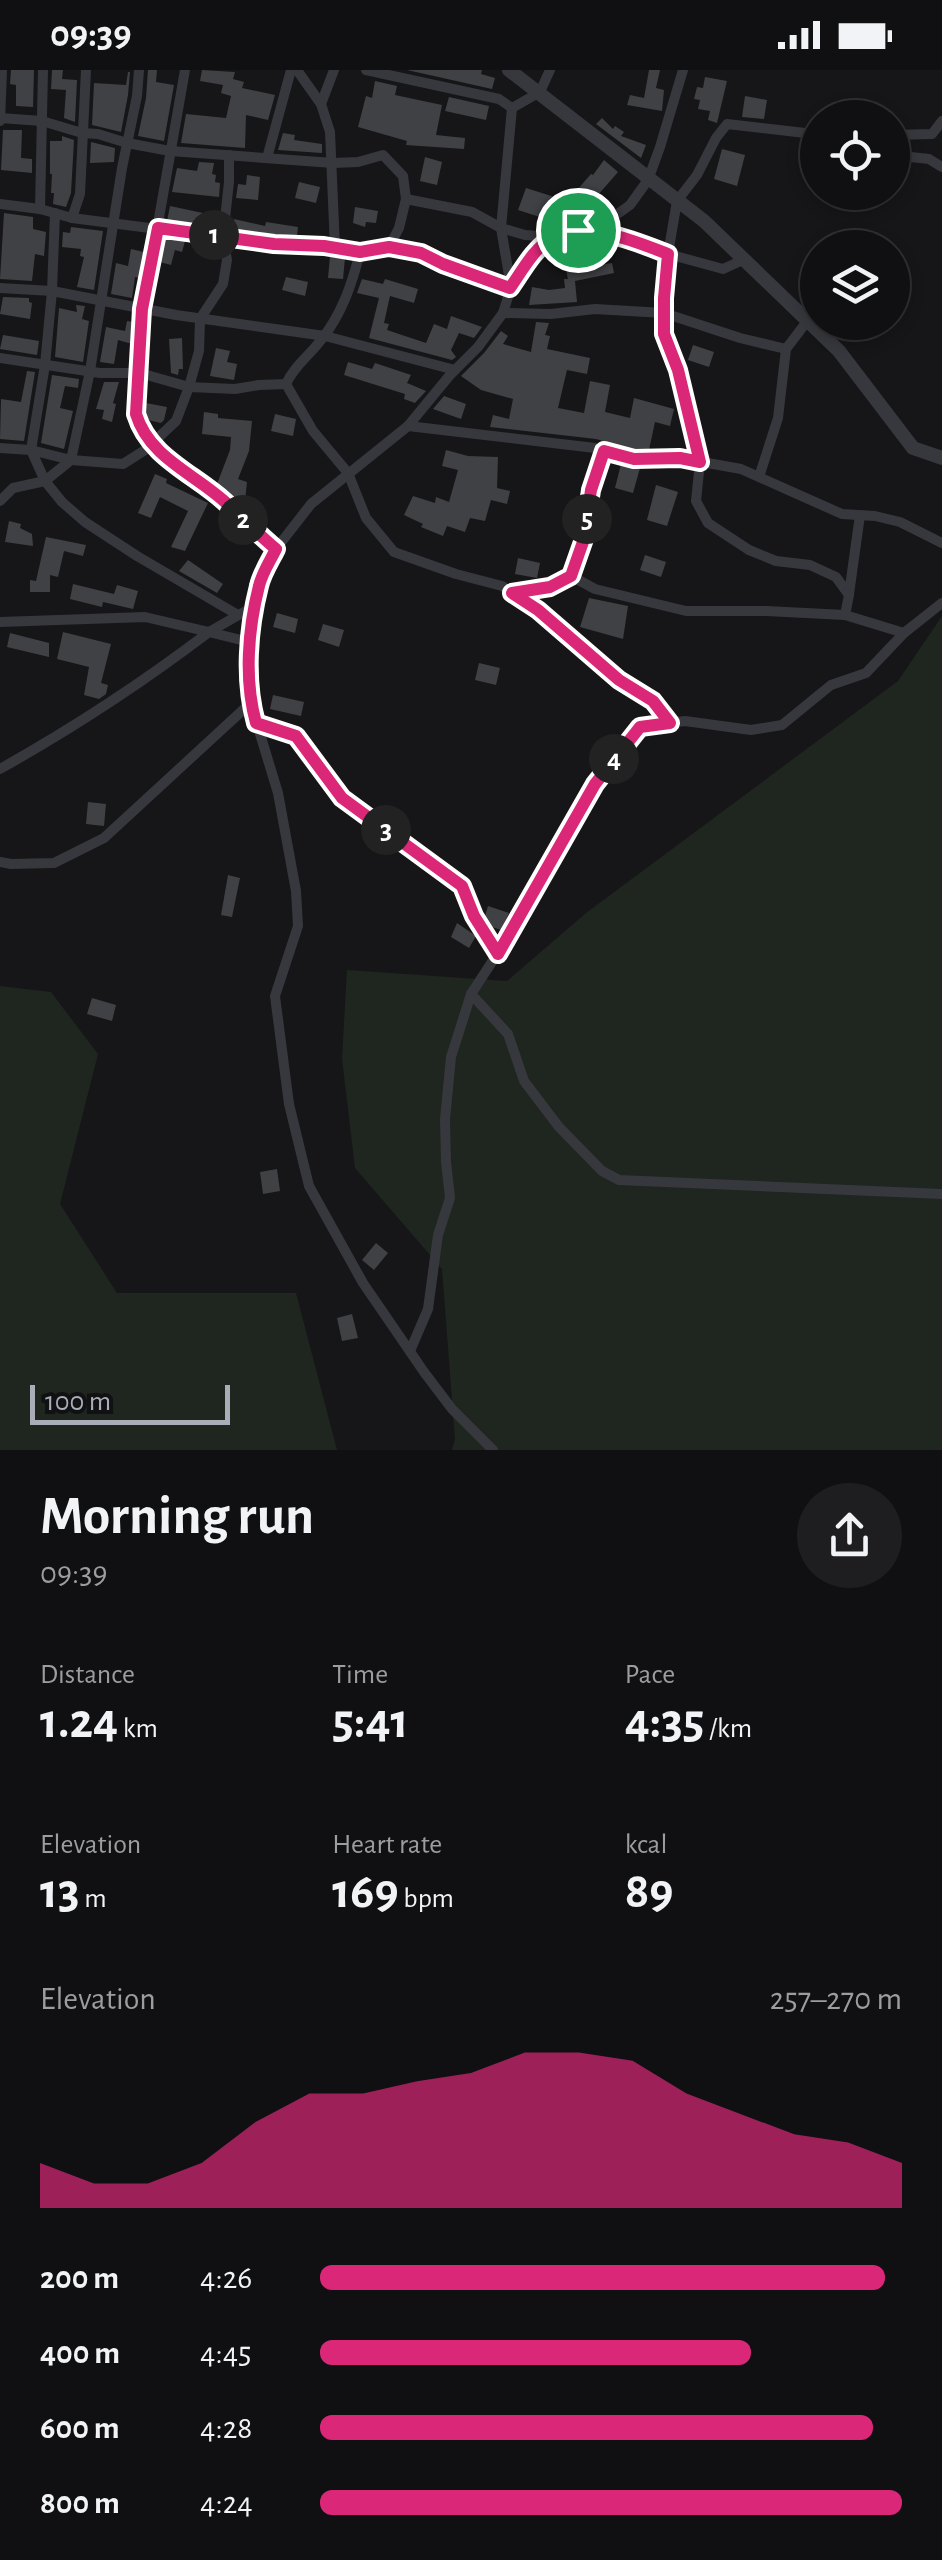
<!DOCTYPE html>
<html lang="en">
<head>
<meta charset="utf-8">
<style>
  :root { --surface:#101012; --page:#1e1e20; --text:#f1f3f6; --muted:#9c9d9f; --line:#303032; --accent:#db2777 }
  body { margin:0; font-family:"Alegreya Sans",sans-serif; background:var(--page); color:var(--text); height:100vh; display:flex; flex-direction:column; font-size:38px; white-space:nowrap }
  * { box-sizing:border-box; margin:0 }
  p { font-size:32px; color:var(--muted) }
  .icon { flex:none; width:55px; height:55px; fill:none; stroke:currentColor; stroke-width:2; stroke-linecap:round; stroke-linejoin:round }
  .map { position:relative; height:1380px; overflow:hidden }
  .drawer { display:flex; flex-direction:column; background:var(--surface); flex:1 }
  .drawer>* { flex:none }
  .tools { position:absolute; left:800px; top:30px; display:grid; gap:20px }
  .tools a { display:grid; place-items:center; width:110px; height:110px; border-radius:50%; background:var(--surface); box-shadow:0 5px 15px #0003,0 0 0 2px var(--line); font-size:50px }
  .scale { position:absolute; left:30px; bottom:25px; width:200px; box-sizing:border-box; padding-left:10px; border:5px solid #a8adb8; border-top:0; font-size:28px; line-height:35px; white-space:nowrap; color:#a8adb8; -webkit-text-stroke:8px #111113; paint-order:stroke }
  .pin { position:absolute; display:grid; place-items:center; width:85px; height:85px; color:#fff; margin:-42px; border:5px solid #fff; border-radius:50%; box-shadow:0 2px 10px #0007 }
  .km { position:absolute; width:50px; height:50px; margin:-25px; border-radius:50%; background:#222; color:#fff; font-size:28px; line-height:50px; text-align:center }
  .round { display:grid; place-items:center; flex:none; width:105px; height:105px; border-radius:52px; background:var(--page) }
  .headline { display:flex; align-items:center; justify-content:space-between; height:170px; padding:0 40px }
  h1 { font-size:55px; font-weight:600; line-height:75px }
  .stats { display:grid; grid-template-columns:repeat(3,1fr); gap:15px; height:170px; padding:10px 40px }
  .stats div { display:grid; align-content:center }
  .stats b { font-size:50px; font-weight:600 }
  .stats small { font-size:28px; font-weight:400 }
  .stats p { font-size:28px }
  .chart { height:280px; padding:20px 40px }
  .chart p { display:flex; justify-content:space-between }
  .chart svg { width:100%; height:180px; margin-top:10px; fill:var(--accent); opacity:.7 }
  ul { padding:0 40px; list-style:none; font-size:32px }
  li { display:grid; grid-template-columns:160px 120px 1fr; align-items:center; height:75px }
  li i { height:25px; border-radius:12px; background:var(--accent) }
  .status { display:flex; justify-content:space-between; align-items:center; height:70px; padding:0 50px; background:var(--surface); direction:ltr }
  .status svg { height:28px; fill:currentColor }
  .map>svg:first-child { display:block }
</style>
</head>
<body>
<div class="status"><b>09:39</b><svg viewBox="0 0 49 12"><path d="M0 12V9h3v3zM5 12V6h3v6zM10 12V3h3v9zM15 12V0h3v12zM26 1h20v11H26zM47 4h2v5h-2z"/></svg></div>
<div class="map">
<svg width="942" height="1380" viewBox="0 0 942 1380">
  <rect width="100%" height="100%" fill="#161618"/>
  <g fill="#1e261f">
    <path d="M 942,546 L 942,1380 L 452,1380 L 455,1369 L 442,1199 L 355,1098 L 342,989 L 347,900 L 507,911 L 586,843 L 898,611 Z"/>
    <path d="M 0,916 L 51,922 L 98,984 L 60,1134 L 117,1223 L 296,1223 L 337,1380 L 0,1380 Z"/>
  </g>
  <g fill="#404145">
    <path d="M 11,0 L 34,0 L 33,37 L 16,36 L 16,15 L 10,14 Z"/>
    <path d="M 52,0 L 63,0 L 62,9 L 77,10 L 75,52 L 64,48 L 66,20 L 51,19 Z"/>
    <path d="M 148,0 L 157,0 L 156,12 L 174,15 L 164,71 L 138,66 L 146,28 Z"/>
    <path d="M 202,0 L 235,2 L 233,9 L 244,12 L 242,18 L 275,25 L 268,50 L 246,45 L 245,78 L 181,73 L 186,44 L 226,48 L 231,26 L 221,23 L 223,15 L 200,11 Z"/>
    <path d="M 407,0 L 482,0 L 481,4 L 495,8 L 492,19 Z"/>
    <path d="M 649,0 L 660,0 L 656,18 L 664,20 L 662,41 L 627,35 L 630,25 L 644,28 Z"/>
    <path d="M 128,2 L 130,2 L 128,25 L 121,62 L 92,55 L 94,13 L 126,15 Z"/>
    <path d="M 705,7 L 727,11 L 717,53 L 708,50 L 710,41 L 698,39 L 700,30 L 694,29 L 697,17 L 703,18 Z"/>
    <path d="M 375,11 L 397,16 L 395,25 L 442,35 L 436,65 L 465,68 L 464,79 L 406,75 L 407,71 L 358,57 L 366,26 L 372,28 Z"/>
    <path d="M 745,26 L 767,30 L 764,49 L 742,47 Z"/>
    <path d="M 449,27 L 489,36 L 486,50 L 445,41 Z"/>
    <path d="M 602,48 L 613,59 L 615,56 L 624,62 L 621,66 L 646,75 L 641,88 L 596,54 Z"/>
    <path d="M 3,60 L 22,60 L 21,88 L 32,89 L 32,103 L 1,100 Z"/>
    <path d="M 283,63 L 295,65 L 294,70 L 322,74 L 322,83 L 278,80 Z"/>
    <path d="M 62,66 L 74,70 L 71,123 L 66,137 L 53,134 L 54,123 L 51,123 L 52,104 L 50,104 L 50,71 L 62,71 Z"/>
    <path d="M 91,72 L 115,78 L 114,92 L 90,93 Z"/>
    <path d="M 722,79 L 745,85 L 737,116 L 714,109 Z"/>
    <path d="M 425,87 L 442,92 L 437,115 L 420,111 Z"/>
    <path d="M 604,90 L 618,102 L 591,133 L 577,120 L 591,104 L 593,105 Z"/>
    <path d="M 199,92 L 214,93 L 212,104 L 216,105 L 215,112 L 220,113 L 219,127 L 172,122 L 177,98 L 197,101 Z"/>
    <path d="M 247,105 L 260,107 L 258,130 L 236,128 L 238,114 L 246,115 Z"/>
    <path d="M 299,112 L 320,117 L 316,133 L 295,128 Z"/>
    <path d="M 526,118 L 564,130 L 557,155 L 545,151 L 546,149 L 518,140 Z"/>
    <path d="M 170,136 L 217,146 L 215,158 L 167,151 Z"/>
    <path d="M 355,137 L 378,141 L 376,153 L 366,152 L 365,157 L 353,153 Z"/>
    <path d="M 4,143 L 33,147 L 33,159 L 46,162 L 44,186 L 35,184 L 32,211 L 0,209 Z"/>
    <path d="M 234,149 L 265,156 L 266,152 L 298,157 L 297,166 L 233,160 Z"/>
    <path d="M 71,157 L 103,161 L 94,220 L 77,217 L 84,187 L 80,186 L 81,179 L 62,177 L 63,162 L 70,163 Z"/>
    <path d="M 164,169 L 185,171 L 182,182 L 175,180 L 171,195 L 160,192 Z"/>
    <path d="M 131,179 L 144,182 L 140,208 L 135,207 L 132,228 L 111,224 L 116,193 L 128,196 Z"/>
    <path d="M 330,186 L 345,188 L 343,209 L 328,208 Z"/>
    <path d="M 612,193 L 614,203 L 575,211 L 577,232 L 529,235 L 532,217 L 549,220 L 565,218 L 564,209 L 568,209 L 566,200 Z"/>
    <path d="M 286,207 L 308,212 L 305,226 L 282,220 Z"/>
    <path d="M 362,209 L 383,214 L 385,209 L 418,219 L 414,233 L 390,226 L 384,253 L 389,254 L 387,260 L 426,273 L 434,254 L 447,259 L 451,246 L 482,257 L 474,268 L 459,263 L 451,280 L 456,287 L 452,290 L 369,268 L 379,228 L 357,223 Z"/>
    <path d="M 3,227 L 29,228 L 29,232 L 32,233 L 30,249 L 0,244 Z"/>
    <path d="M 76,235 L 85,236 L 82,249 L 89,251 L 83,292 L 55,287 L 59,238 L 77,242 Z"/>
    <path d="M 127,251 L 133,252 L 132,274 L 118,270 L 114,294 L 100,292 L 106,257 L 125,261 Z"/>
    <path d="M 536,252 L 549,253 L 545,265 L 550,266 L 547,279 L 590,288 L 587,304 L 567,300 L 558,338 L 584,343 L 590,311 L 610,315 L 605,342 L 630,348 L 634,328 L 674,339 L 670,356 L 655,352 L 649,380 L 635,380 L 596,369 L 490,357 L 493,345 L 509,349 L 513,329 L 481,320 L 461,306 L 484,283 L 501,261 L 508,266 L 503,274 L 531,282 Z"/>
    <path d="M 3,265 L 39,271 L 37,285 L 0,279 Z"/>
    <path d="M 182,268 L 183,299 L 179,299 L 178,305 L 171,303 L 169,269 Z"/>
    <path d="M 693,275 L 714,282 L 709,297 L 688,290 Z"/>
    <path d="M 216,278 L 230,281 L 227,292 L 237,294 L 234,310 L 210,306 Z"/>
    <path d="M 348,292 L 372,299 L 375,293 L 411,305 L 407,313 L 426,321 L 415,333 L 404,329 L 405,324 L 344,305 Z"/>
    <path d="M 27,301 L 35,302 L 24,371 L 0,369 L 1,329 L 21,332 Z"/>
    <path d="M 52,305 L 79,309 L 78,318 L 65,316 L 60,338 L 73,341 L 64,379 L 41,373 Z"/>
    <path d="M 104,312 L 119,312 L 113,333 L 116,334 L 112,352 L 102,349 L 104,340 L 96,339 Z"/>
    <path d="M 444,326 L 466,334 L 461,349 L 433,339 Z"/>
    <path d="M 146,333 L 167,337 L 164,350 L 161,353 L 148,350 L 145,343 Z"/>
    <path d="M 204,342 L 218,344 L 218,348 L 252,351 L 249,381 L 238,409 L 247,412 L 245,431 L 231,425 L 217,414 L 230,380 L 231,367 L 202,364 Z"/>
    <path d="M 275,344 L 296,349 L 293,366 L 271,361 Z"/>
    <path d="M 446,380 L 468,386 L 498,387 L 497,418 L 510,421 L 507,434 L 491,430 L 485,451 L 470,448 L 465,462 L 447,456 L 443,466 L 421,457 L 423,454 L 404,445 L 413,426 L 435,433 L 436,427 L 449,432 L 458,400 L 442,396 Z"/>
    <path d="M 621,394 L 640,398 L 633,423 L 615,418 Z"/>
    <path d="M 155,404 L 167,409 L 166,413 L 208,433 L 185,481 L 171,477 L 188,441 L 160,427 L 151,448 L 138,443 Z"/>
    <path d="M 656,415 L 678,422 L 667,456 L 647,450 Z"/>
    <path d="M 9,451 L 21,454 L 20,458 L 32,464 L 33,476 L 5,472 Z"/>
    <path d="M 46,467 L 86,475 L 83,486 L 64,481 L 58,507 L 50,505 L 50,522 L 30,522 L 30,510 L 36,511 Z"/>
    <path d="M 645,485 L 666,492 L 661,507 L 640,500 Z"/>
    <path d="M 518,488 L 540,493 L 537,508 L 515,504 Z"/>
    <path d="M 188,490 L 223,514 L 217,523 L 179,501 Z"/>
    <path d="M 73,514 L 114,524 L 117,515 L 138,521 L 133,539 L 103,532 L 102,537 L 70,529 Z"/>
    <path d="M 589,528 L 628,536 L 623,569 L 580,557 Z"/>
    <path d="M 277,543 L 298,549 L 295,563 L 273,557 Z"/>
    <path d="M 323,554 L 344,560 L 339,577 L 318,570 Z"/>
    <path d="M 63,562 L 111,574 L 101,613 L 108,615 L 106,624 L 99,629 L 84,625 L 89,597 L 57,589 Z"/>
    <path d="M 10,563 L 49,573 L 49,587 L 7,577 Z"/>
    <path d="M 479,593 L 500,598 L 496,615 L 475,610 Z"/>
    <path d="M 273,625 L 304,632 L 301,646 L 270,639 Z"/>
    <path d="M 88,732 L 106,734 L 104,756 L 86,754 Z"/>
    <path d="M 228,805 L 240,808 L 232,847 L 221,845 Z"/>
    <path d="M 488,836 L 509,843 L 501,860 L 492,857 L 485,846 Z"/>
    <path d="M 457,853 L 476,866 L 469,878 L 451,867 Z"/>
    <path d="M 92,928 L 116,935 L 112,951 L 87,944 Z"/>
    <path d="M 277,1099 L 280,1121 L 263,1124 L 260,1102 Z"/>
    <path d="M 376,1173 L 388,1183 L 374,1200 L 362,1190 Z"/>
    <path d="M 352,1244 L 358,1268 L 342,1271 L 337,1248 Z"/>
  </g>
  <g fill="none" stroke-linecap="round" stroke-linejoin="round">
    <g stroke="#37383d" stroke-width="10">
      <path d="M 185,0 L 143,239 L 136,344 C 149,387 194,403 224,431 C 242,447 258,464 276,479"/>
      <path d="M 297,0 L 321,34 L 330,62 L 335,178"/>
      <path d="M 366,0 L 499,29 L 512,38"/>
      <path d="M 321,34 L 334,0"/>
      <path d="M 0,48 L 42,51 L 82,63 L 98,64 L 127,73 L 170,81 L 333,93 L 358,92 L 383,85 L 403,106 L 406,129"/>
      <path d="M 0,51 L 2,0"/>
      <path d="M 892,65 L 932,64 L 942,51"/>
      <path d="M 818,68 L 805,63 L 727,54 L 716,68 L 697,105 L 677,131 L 668,184 L 663,228 L 664,264 L 678,301 L 700,392 L 696,431 L 708,453 L 749,480 L 776,491 L 810,495 L 836,507 L 849,525 L 845,545"/>
      <path d="M 892,85 L 929,89 L 942,97"/>
      <path d="M 267,88 L 291,0"/>
      <path d="M 0,134 L 40,139 L 72,148 L 274,174 L 324,176 L 360,182"/>
      <path d="M 40,139 L 43,0"/>
      <path d="M 55,143 L 52,221 L 45,295 L 31,380 L 45,411 L 62,432 L 85,452 L 137,486 L 238,545"/>
      <path d="M 72,148 L 80,124 L 86,0"/>
      <path d="M 584,161 L 626,167 L 668,184 L 723,199 L 745,189"/>
      <path d="M 389,177 L 399,158 L 406,129 L 472,142 L 501,158 L 525,165 L 552,167"/>
      <path d="M 0,218 L 52,221 L 176,245 L 325,266 L 455,300"/>
      <path d="M 503,243 L 551,244 L 595,239 L 664,243 L 740,268 L 786,279"/>
      <path d="M 0,288 L 100,303 L 140,303 L 189,317 L 199,281 L 200,249 L 223,214 L 227,190 L 223,167 L 229,112 L 229,85"/>
      <path d="M 286,314 L 313,361 L 348,403 L 366,448 L 394,482 L 456,504 L 502,516 L 538,540 L 619,610 L 653,631 L 669,653"/>
      <path d="M 408,356 L 595,378 L 634,389 L 680,388 L 741,399 L 842,444 L 875,446 L 900,452 L 942,473"/>
      <path d="M 0,378 L 31,380 L 71,390 L 123,394 L 145,380 L 176,351 L 189,317 L 235,319 L 259,315 L 286,314 C 294,296 309,286 321,270 C 342,244 352,214 360,182 L 389,177 L 421,183 L 443,195 L 511,217 L 501,158 L 512,38 L 540,22 L 550,0"/>
      <path d="M 759,407 L 778,348 L 786,279 L 808,250"/>
      <path d="M 0,431 L 13,418 L 45,411 L 71,390 L 90,301 L 122,98 L 137,26 L 139,0"/>
      <path d="M 571,506 L 595,519 L 686,541 L 766,541 L 845,545 L 904,563"/>
      <path d="M 514,523 L 550,517 L 571,506 L 584,469 L 591,420 L 604,381"/>
      <path d="M 849,524 L 860,445"/>
      <path d="M 0,552 L 145,547 L 209,562 L 256,535"/>
      <path d="M 250,631 L 278,723 L 296,821 L 298,856 L 275,926 L 289,1034 L 309,1116 L 363,1213 L 424,1302 L 452,1339 L 493,1380"/>
      <path d="M 256,653 L 296,667 L 342,728 L 462,816 L 475,846 L 497,884"/>
      <path d="M 0,699 C 73,658 142,613 209,562 L 249,572"/>
      <path d="M 0,792 L 11,794 L 54,793 L 104,768 L 243,640 L 250,631 L 249,572 L 259,512 L 276,479 L 311,434 L 408,356 L 450,305 L 478,277 L 503,243 L 511,217 L 534,184 L 552,167 L 605,153 L 630,135 L 648,110 L 660,77 L 683,0"/>
      <path d="M 471,924 L 508,964 L 524,1011 L 559,1057 L 602,1101 L 619,1110 L 942,1124"/>
      <path d="M 410,1281 L 428,1239 L 438,1165 L 450,1128 L 446,1092 L 445,1049 L 451,987 L 471,924 L 505,872 L 532,821 L 595,715 L 640,657 L 685,651 L 751,660 L 782,655 L 831,615 L 866,603 L 904,563 L 942,533"/>
    </g>
    <path stroke="#37383d" stroke-width="14" d="M 509,0 L 704,151 L 839,281 L 913,378 L 942,388"/>
  </g>
  <g fill="none" stroke-linecap="round" stroke-linejoin="round">
    <defs>
      <path id="route" d="M 158,158 L 274,174 L 324,176 L 360,182 L 389,177 L 421,183 L 443,194 L 510,218 C 522,201 534,178 552,168 C 583,149 637,172 668,184 L 664,228 L 664,264 L 678,300 L 700,392 L 680,388 L 634,389 L 604,381 L 591,420 L 584,469 L 571,506 L 550,517 L 512,523 L 538,540 L 619,610 L 653,631 L 670,653 L 640,657 L 595,714 L 498,884 L 474,846 L 462,816 L 342,728 L 296,666 L 256,653 C 244,610 248,559 259,516 C 262,503 270,491 276,479 C 258,464 242,447 224,431 C 193,403 149,387 136,344 L 142,239 Z"/>
    </defs>
    <use href="#route" stroke="#fff" stroke-width="20"/>
    <use href="#route" stroke="#db2777" stroke-width="12"/>
  </g>
</svg>
<div class="tools">
<a><svg class="icon" aria-label="locate" viewBox="0 0 24 24"><circle cx="12" cy="12" r="6"/><path d="M12 2v4M12 18v4M2 12h4M18 12h4"/></svg></a>
<a><svg class="icon" aria-label="layers" viewBox="0 0 24 24"><path d="M12 4l9 5-9 5-9-5zM3 14l9 5 9-5"/></svg></a>
</div>
<div class="scale">100 m</div>
<div class="pin" style="left:578px;top:160px;background:#1e9e55"><svg class="icon" aria-label="arrive" viewBox="0 0 24 24"><path d="M6 21V4h12l-3 4 3 4H6"/></svg></div>
<b class="km" style="left:214px;top:165px">1</b>
<b class="km" style="left:243px;top:450px">2</b>
<b class="km" style="left:386px;top:760px">3</b>
<b class="km" style="left:614px;top:689px">4</b>
<b class="km" style="left:587px;top:449px">5</b>
</div>
<section class="drawer">
<div class="headline"><div><h1>Morning run</h1><p>09:39</p></div><a class="round"><svg class="icon" aria-label="share" viewBox="0 0 24 24"><path d="M12 15V3M7 8l5-5 5 5M5 13v7h14v-7"/></svg></a></div>
<div class="stats">
<div><p>Distance</p><b>1.24<small> km</small></b></div>
<div><p>Time</p><b>5:41</b></div>
<div><p>Pace</p><b>4:35<small> /km</small></b></div>
</div>
<div class="stats">
<div><p>Elevation</p><b>13<small> m</small></b></div>
<div><p>Heart rate</p><b>169<small> bpm</small></b></div>
<div><p>kcal</p><b>89</b></div>
</div>
<div class="chart"><p><span>Elevation</span>257–270 m</p>
<svg viewBox="0 0 160 44" preserveAspectRatio="none"><path d="M0 44V33L10 38L20 38L30 33L40 23L50 16L60 16L70 13L80 11L90 6L100 6L110 8L120 16L130 21L140 26L150 28L160 33V44z"/></svg>
</div>
<ul>
<li><b>200 m</b>4:26<i style="width:97%"></i></li>
<li><b>400 m</b>4:45<i style="width:74%"></i></li>
<li><b>600 m</b>4:28<i style="width:95%"></i></li>
<li><b>800 m</b>4:24<i style="width:100%"></i></li>
</ul>
</section>
</body>
</html>
